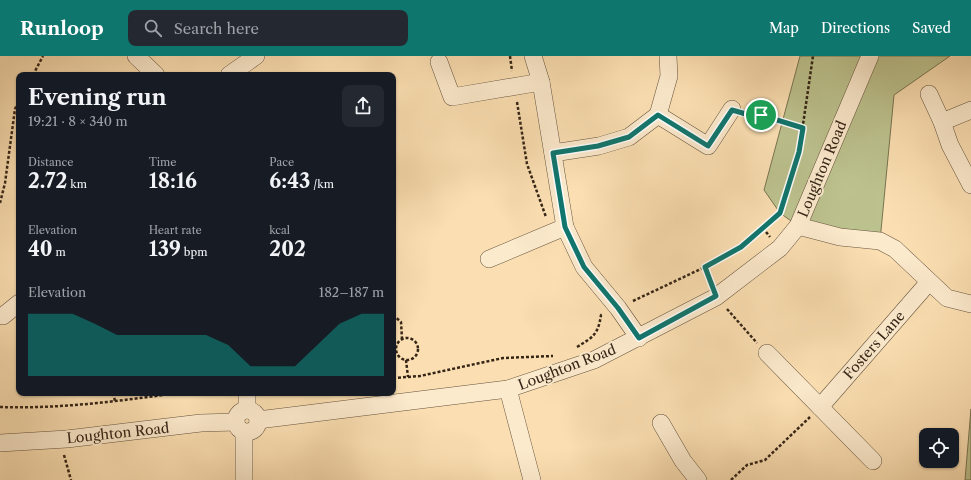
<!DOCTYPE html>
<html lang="en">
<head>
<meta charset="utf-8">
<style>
  :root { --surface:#171b24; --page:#242831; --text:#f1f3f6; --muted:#9ea1a6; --accent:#0f766e }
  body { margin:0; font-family:"Libre Caslon Text",serif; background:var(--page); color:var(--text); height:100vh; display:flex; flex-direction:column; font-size:15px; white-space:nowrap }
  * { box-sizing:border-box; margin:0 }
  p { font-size:13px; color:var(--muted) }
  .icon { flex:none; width:22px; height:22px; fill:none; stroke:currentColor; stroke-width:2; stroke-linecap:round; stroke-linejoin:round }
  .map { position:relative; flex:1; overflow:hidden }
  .side { position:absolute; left:16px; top:16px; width:380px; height:324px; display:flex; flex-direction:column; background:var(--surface); border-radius:8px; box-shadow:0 1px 3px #0004 }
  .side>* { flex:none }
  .controls { position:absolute; left:919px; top:372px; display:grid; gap:8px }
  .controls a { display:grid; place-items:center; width:40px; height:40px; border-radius:8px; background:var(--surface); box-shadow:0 1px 3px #0004; font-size:20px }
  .pin { position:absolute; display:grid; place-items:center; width:34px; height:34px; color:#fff; margin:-17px; border:2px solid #fff; border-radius:50%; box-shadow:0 1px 4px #0007 }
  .round { display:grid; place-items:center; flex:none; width:42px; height:42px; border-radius:8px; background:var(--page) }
  .headline { display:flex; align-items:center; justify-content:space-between; height:68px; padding:0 12px }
  h1 { font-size:22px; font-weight:700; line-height:30px }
  .metrics { display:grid; grid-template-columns:repeat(3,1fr); gap:6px; height:68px; padding:4px 12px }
  .metrics div { display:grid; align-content:center }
  .metrics b { font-size:20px; font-weight:700 }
  .metrics small { font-size:11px; font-weight:400 }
  .metrics p { font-size:11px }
  .chart { height:112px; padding:8px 12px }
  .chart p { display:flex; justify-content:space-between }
  .chart svg { width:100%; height:72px; margin-top:4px; fill:var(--accent); opacity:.7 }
  header { display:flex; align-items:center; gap:24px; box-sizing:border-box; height:56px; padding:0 20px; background:var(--accent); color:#fff }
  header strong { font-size:19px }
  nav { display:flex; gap:22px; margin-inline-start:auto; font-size:14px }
  .search { width:280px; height:36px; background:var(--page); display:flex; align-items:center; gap:10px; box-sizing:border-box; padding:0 14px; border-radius:8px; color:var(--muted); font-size:15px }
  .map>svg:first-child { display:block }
</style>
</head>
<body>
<header>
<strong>Runloop</strong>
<div class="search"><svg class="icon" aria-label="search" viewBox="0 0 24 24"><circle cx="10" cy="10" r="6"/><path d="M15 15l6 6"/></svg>Search here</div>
<nav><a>Map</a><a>Directions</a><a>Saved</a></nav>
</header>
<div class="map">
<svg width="971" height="424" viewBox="0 0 971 424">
  <rect width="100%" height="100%" fill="#fbdfb2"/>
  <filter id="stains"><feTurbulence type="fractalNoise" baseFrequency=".005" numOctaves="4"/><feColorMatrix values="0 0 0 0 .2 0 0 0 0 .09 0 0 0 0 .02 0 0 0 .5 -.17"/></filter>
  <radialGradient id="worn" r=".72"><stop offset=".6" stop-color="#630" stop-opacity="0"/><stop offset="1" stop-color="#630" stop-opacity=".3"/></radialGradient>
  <g fill="#bcc28e" stroke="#787452">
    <path d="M 800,0 L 950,0 L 894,39 L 880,185 L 798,170 L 780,157 L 764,134 Z"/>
    <path d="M 971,353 L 971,424 L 965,424 Z"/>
  </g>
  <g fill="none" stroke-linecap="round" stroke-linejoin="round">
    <defs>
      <g id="minor">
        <path d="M 136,0 L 156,19"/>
        <path d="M 533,0 L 541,26 L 565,171 L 584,211 L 618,252 L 639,282"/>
        <path d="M 439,6 L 452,41 L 541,26"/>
        <path d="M 229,19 L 256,0"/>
        <path d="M 929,38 L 942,66 L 950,89 L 971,129"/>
        <path d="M 658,59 L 708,90 L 732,53"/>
        <path d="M 942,66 L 971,54"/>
        <path d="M 553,97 L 599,90 L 629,81 L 658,59 L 669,20 L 668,0"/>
        <path d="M 798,170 L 840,181 L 880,185 L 895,193 L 947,242 L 971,248"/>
        <path d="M 489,203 L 565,171"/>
        <path d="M 3,260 L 19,247"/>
        <path d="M 767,297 L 873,405"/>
        <path d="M 508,333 L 532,424"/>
        <path d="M 247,337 L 247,354"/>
        <path d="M 820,351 L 929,226"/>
        <circle cx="247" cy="365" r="11"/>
        <path d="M 258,364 L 508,333 L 594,304 L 716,241 L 780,192 L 798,170 L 870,0"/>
        <path d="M 661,367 L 683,405 L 698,424"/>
        <path d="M 0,387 L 67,383 L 201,367 L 236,366"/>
        <path d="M 244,424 L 244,376"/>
      </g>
    </defs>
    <use href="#minor" stroke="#66543e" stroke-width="18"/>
    <g stroke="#352517" stroke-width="2.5" stroke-dasharray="3 2" stroke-linecap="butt">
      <path d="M 510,0 L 512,15"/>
      <path d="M 33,19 L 43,0"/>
      <path d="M 517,46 L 527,108 L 546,161"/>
      <path d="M 746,58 L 761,59 L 803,72"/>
      <path d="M 0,147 L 5,127 L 15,53 L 19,45"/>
      <path d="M 763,172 L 770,181"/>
      <path d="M 705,211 L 710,225"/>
      <path d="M 633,245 L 705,211 L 741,191 L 780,157 L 799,96 L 813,0"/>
      <path d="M 727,253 L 757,287"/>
      <path d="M 393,259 L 401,266 L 402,283"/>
      <circle cx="407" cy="293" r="11"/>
      <path d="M 577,291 C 593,281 598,279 601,259 L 603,258"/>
      <path d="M 406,304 L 408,321"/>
      <path d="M 393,322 L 420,320 L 503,302 L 553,300"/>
      <path d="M 113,337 L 115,345"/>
      <path d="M 0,351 C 60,353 119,345 178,337"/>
      <path d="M 64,399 L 71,424"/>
      <path d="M 731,424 L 747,409 L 765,404 L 810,361"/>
    </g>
    <use href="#minor" stroke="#fceacd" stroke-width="17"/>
  </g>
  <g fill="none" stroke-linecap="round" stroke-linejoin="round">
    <defs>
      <path id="route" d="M 732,54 L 746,58 L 761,59 L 803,72 L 799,96 L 780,157 L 741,191 L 705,211 L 716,240 L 639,282 L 618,252 L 584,211 L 565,171 L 553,97 L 598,90 L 629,81 L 658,59 L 708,90 Z"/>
    </defs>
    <use href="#route" stroke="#fff" stroke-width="8"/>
    <use href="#route" stroke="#0f766e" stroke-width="5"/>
  </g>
  <g text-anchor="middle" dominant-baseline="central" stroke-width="4" stroke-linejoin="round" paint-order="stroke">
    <g font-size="14" fill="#352517" stroke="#fceacd">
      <text transform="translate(822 113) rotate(-67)">Loughton Road</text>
      <text transform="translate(874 289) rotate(-49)">Fosters Lane</text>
      <text transform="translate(567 311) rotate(-21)">Loughton Road</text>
      <text transform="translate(118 377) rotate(-6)">Loughton Road</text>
    </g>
  </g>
  <rect width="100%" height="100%" filter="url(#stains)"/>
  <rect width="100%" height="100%" fill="url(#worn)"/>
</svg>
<div class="controls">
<a><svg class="icon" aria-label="locate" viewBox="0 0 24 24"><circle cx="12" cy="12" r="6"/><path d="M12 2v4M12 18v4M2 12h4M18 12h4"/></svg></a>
</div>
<div class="pin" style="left:761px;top:59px;background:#1e9e55"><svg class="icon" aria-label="arrive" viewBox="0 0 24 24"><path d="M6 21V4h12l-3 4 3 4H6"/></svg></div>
<section class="side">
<div class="headline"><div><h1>Evening run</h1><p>19:21 · 8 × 340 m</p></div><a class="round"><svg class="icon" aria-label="share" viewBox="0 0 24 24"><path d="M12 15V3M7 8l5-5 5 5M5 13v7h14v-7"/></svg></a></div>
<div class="metrics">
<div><p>Distance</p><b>2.72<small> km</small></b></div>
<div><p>Time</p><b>18:16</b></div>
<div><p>Pace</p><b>6:43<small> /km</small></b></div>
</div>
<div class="metrics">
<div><p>Elevation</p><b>40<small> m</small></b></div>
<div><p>Heart rate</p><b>139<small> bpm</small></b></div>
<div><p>kcal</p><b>202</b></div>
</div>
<div class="chart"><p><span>Elevation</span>182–187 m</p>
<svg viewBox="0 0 160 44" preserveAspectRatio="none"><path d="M0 44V6L10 6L20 6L30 12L40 19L50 19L60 19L70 19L80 19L90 25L100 38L110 38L120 38L130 25L140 12L150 6L160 6V44z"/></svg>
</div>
</section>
</div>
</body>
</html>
